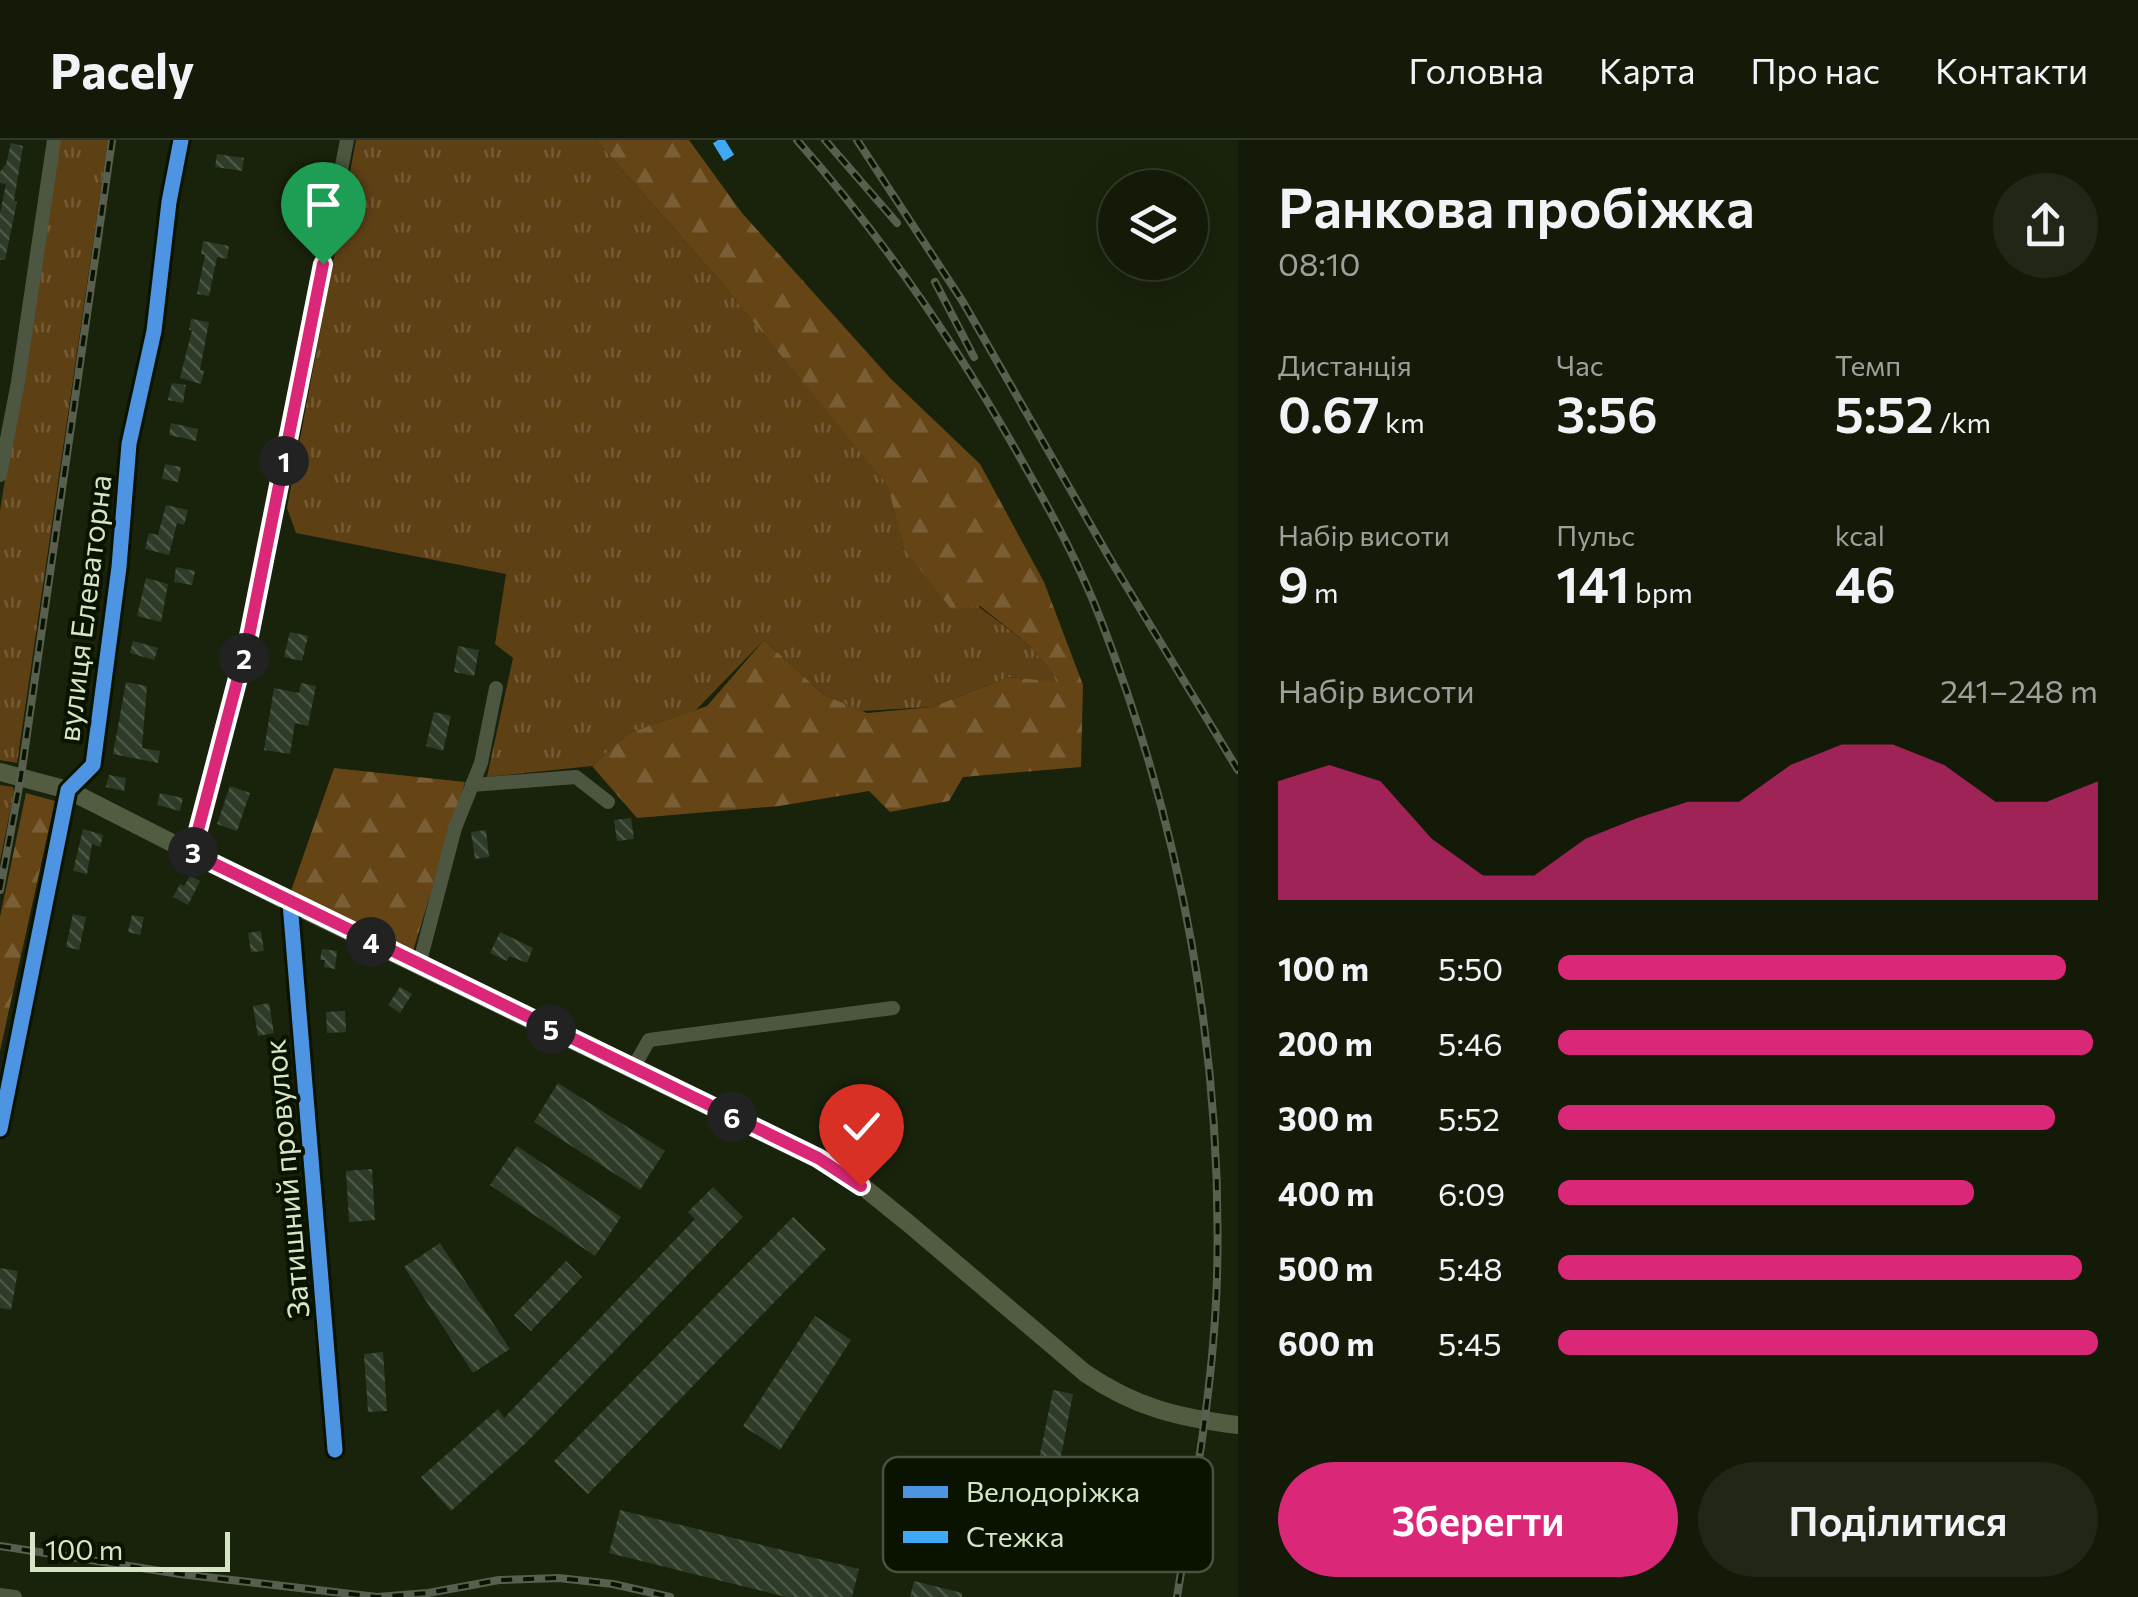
<!DOCTYPE html>
<html lang="uk">
<head>
<meta charset="utf-8">
<style>
  :root { --surface:#131a08; --page:#202716; --text:#f1f3f6; --muted:#9da19c; --line:#323829; --accent:#db2777 }
  body { margin:0; font-family:Commissioner,sans-serif; background:var(--page); color:var(--text); height:100vh; display:flex; flex-direction:column; font-size:38px; white-space:nowrap }
  * { box-sizing:border-box; margin:0 }
  p { font-size:32px; color:var(--muted) }
  .icon { flex:none; width:55px; height:55px; fill:none; stroke:currentColor; stroke-width:2; stroke-linecap:round; stroke-linejoin:round }
  .map { position:relative; flex:1; overflow:hidden }
  .side { display:flex; flex-direction:column; background:var(--surface); width:900px }
  .side>* { flex:none }
  .buttons { position:absolute; left:1098px; top:30px; display:grid; gap:20px }
  .buttons a { display:grid; place-items:center; width:110px; height:110px; border-radius:50%; background:var(--surface); box-shadow:0 10px 40px #0002,0 0 0 2px var(--line); font-size:50px }
  .scale { position:absolute; left:30px; bottom:25px; width:200px; box-sizing:border-box; padding-left:10px; border:5px solid #d7e5c7; border-top:0; font-size:28px; line-height:35px; white-space:nowrap; color:#d7e5c7; -webkit-text-stroke:8px #0a1300; paint-order:stroke }
  .pin { position:absolute; display:grid; place-items:center; width:85px; height:85px; color:#fff; margin:-102px -42px; border-radius:50% 50% 50% 0; rotate:-45deg; box-shadow:0 0 10px #0007 }
  .pin .icon { rotate:45deg }
  .km { position:absolute; width:50px; height:50px; margin:-25px; border-radius:50%; background:#222; color:#fff; font-size:28px; line-height:50px; text-align:center }
  .round { display:grid; place-items:center; flex:none; width:105px; height:105px; border-radius:52px; background:var(--page) }
  .summary { display:flex; align-items:center; justify-content:space-between; height:170px; padding:0 40px }
  h1 { font-size:55px; font-weight:600; line-height:75px }
  .stats { display:grid; grid-template-columns:repeat(3,1fr); gap:15px; height:170px; padding:10px 40px }
  .stats div { display:grid; align-content:center }
  .stats b { font-size:50px; font-weight:600 }
  .stats small { font-size:28px; font-weight:400 }
  .stats p { font-size:28px }
  .chart { height:280px; padding:20px 40px }
  .chart p { display:flex; justify-content:space-between }
  .chart svg { width:100%; height:180px; margin-top:10px; fill:var(--accent); opacity:.7 }
  .action { display:flex; gap:20px; margin-top:auto; padding:20px 40px }
  .action a { flex:1; height:115px; border-radius:60px; background:var(--accent); color:#fff; font-size:40px; font-weight:600; line-height:115px; text-align:center }
  .action a+a { background:var(--page); color:var(--text) }
  ul { padding:0 40px; list-style:none; font-size:32px }
  li { display:grid; grid-template-columns:160px 120px 1fr; align-items:center; height:75px }
  li i { height:25px; border-radius:12px; background:var(--accent) }
  header { display:flex; align-items:center; gap:60px; box-sizing:border-box; height:140px; padding:0 50px; background:var(--surface); border-bottom:2px solid var(--line) }
  header strong { font-size:48px }
  nav { display:flex; gap:55px; margin-inline-start:auto; font-size:35px }
  main { display:flex; flex:1; min-height:0 }
  .map>svg:first-child { display:block }
</style>
</head>
<body>
<header>
<strong>Pacely</strong>
<nav><a>Головна</a><a>Карта</a><a>Про нас</a><a>Контакти</a></nav>
</header>
<main>
<div class="map">
<svg width="1238" height="1457" viewBox="0 0 1238 1457">
  <defs>
    <pattern id="grass-tufts" width="24" height="20" patternUnits="userSpaceOnUse" patternTransform="scale(2.5)"><rect width="24" height="20" fill="#5e4015"/><path d="M3 7l-1-3M5 7V3M7 7l1-3M15 17l-1-3M17 17v-4M19 17l1-3" fill="none" stroke="#745b36"/></pattern>
    <pattern id="forest-firs" width="22" height="20" patternUnits="userSpaceOnUse" patternTransform="scale(2.5)"><rect width="22" height="20" fill="#654416"/><path d="M5 1l3.5 6h-7zM16 11l3.5 6h-7z" fill="#7a5f36"/></pattern>
    <pattern id="building-back-hatch" width="6" height="6" patternUnits="userSpaceOnUse" patternTransform="scale(2.5)"><rect width="6" height="6" fill="#2e3b28"/><path d="M-1 5l2 2M0 0l6 6M5-1l2 2" fill="none" stroke="#4c5746"/></pattern>
  </defs>
  <rect width="100%" height="100%" fill="#19220b"/>
  <g fill="url(#grass-tufts)">
    <path d="M 59,0 L 108,0 L 17,623 L 0,620 L 0,371 Z"/>
    <path d="M 356,0 L 596,0 L 720,141 L 889,346 L 904,409 L 1030,506 L 1061,543 L 1009,537 L 932,567 L 862,571 L 824,555 L 764,500 L 696,570 L 629,593 L 592,626 L 487,637 L 513,518 L 495,504 L 506,434 L 296,393 L 287,368 Z"/>
    <path d="M 0,645 L 13,647 L 14,652 L 0,721 Z"/>
  </g>
  <g fill="url(#forest-firs)">
    <path d="M 596,0 L 689,0 L 742,73 L 891,239 L 980,324 L 1044,442 L 1083,545 L 1081,627 L 963,637 L 949,661 L 890,672 L 869,651 L 779,666 L 637,678 L 592,626 L 629,593 L 707,566 L 764,500 L 824,555 L 867,573 L 932,567 L 1009,537 L 1060,542 L 1030,506 L 980,466 L 952,470 L 904,409 L 888,346 L 720,141 Z"/>
    <path d="M 334,628 L 465,642 L 413,811 L 291,751 Z"/>
    <path d="M 26,653 L 55,661 L 0,911 L 0,777 Z"/>
  </g>
  <g fill="url(#building-back-hatch)">
    <path d="M 11,3 L 23,6 L 14,61 L 17,62 L 5,120 L 0,120 L 0,73 L 6,44 L 0,43 L 0,32 L 6,24 Z"/>
    <path d="M 217,14 L 244,18 L 242,31 L 215,27 Z"/>
    <path d="M 203,101 L 229,106 L 227,119 L 217,117 L 209,156 L 197,154 L 205,115 L 201,114 Z"/>
    <path d="M 191,179 L 209,182 L 200,230 L 204,231 L 201,244 L 180,238 L 192,190 L 189,190 Z"/>
    <path d="M 172,243 L 186,245 L 183,263 L 168,260 Z"/>
    <path d="M 171,283 L 198,289 L 196,301 L 169,295 Z"/>
    <path d="M 165,324 L 181,327 L 178,342 L 162,339 Z"/>
    <path d="M 166,365 L 188,370 L 184,385 L 177,383 L 169,415 L 145,409 L 149,393 L 158,395 Z"/>
    <path d="M 176,427 L 195,431 L 192,445 L 174,442 Z"/>
    <path d="M 146,438 L 168,444 L 161,482 L 137,476 Z"/>
    <path d="M 290,492 L 308,496 L 302,521 L 284,517 Z"/>
    <path d="M 133,501 L 158,508 L 154,520 L 130,513 Z"/>
    <path d="M 458,506 L 479,510 L 474,536 L 454,532 Z"/>
    <path d="M 126,542 L 147,546 L 142,608 L 160,611 L 158,623 L 113,614 Z"/>
    <path d="M 301,543 L 316,546 L 308,586 L 295,583 L 290,614 L 264,610 L 274,548 L 299,553 Z"/>
    <path d="M 434,572 L 451,576 L 443,611 L 426,606 Z"/>
    <path d="M 109,635 L 126,638 L 124,651 L 106,647 Z"/>
    <path d="M 230,646 L 250,653 L 237,691 L 217,684 Z"/>
    <path d="M 160,653 L 183,658 L 180,671 L 157,665 Z"/>
    <path d="M 631,678 L 634,699 L 617,701 L 614,680 Z"/>
    <path d="M 83,689 L 103,695 L 100,707 L 92,704 L 87,734 L 73,731 Z"/>
    <path d="M 486,690 L 489,717 L 475,719 L 471,692 Z"/>
    <path d="M 190,736 L 200,741 L 188,765 L 173,757 L 180,744 L 184,746 Z"/>
    <path d="M 73,774 L 86,777 L 79,810 L 66,807 Z"/>
    <path d="M 132,775 L 144,777 L 140,795 L 128,792 Z"/>
    <path d="M 261,791 L 264,811 L 251,812 L 248,793 Z"/>
    <path d="M 500,792 L 533,808 L 527,823 L 509,816 L 507,821 L 490,813 Z"/>
    <path d="M 322,809 L 337,811 L 335,829 L 324,827 L 325,820 L 320,820 Z"/>
    <path d="M 400,847 L 412,854 L 400,873 L 388,865 Z"/>
    <path d="M 269,863 L 274,893 L 258,896 L 253,866 Z"/>
    <path d="M 345,871 L 346,892 L 327,893 L 326,872 Z"/>
    <path d="M 558,943 L 665,1011 L 640,1050 L 534,982 Z"/>
    <path d="M 517,1006 L 621,1077 L 595,1116 L 490,1045 Z"/>
    <path d="M 372,1029 L 375,1080 L 349,1082 L 346,1031 Z"/>
    <path d="M 713,1047 L 743,1077 L 528,1301 L 451,1371 L 421,1337 L 498,1269 L 504,1278 L 695,1079 L 688,1072 Z"/>
    <path d="M 793,1077 L 826,1109 L 588,1354 L 554,1321 Z"/>
    <path d="M 440,1103 L 510,1209 L 473,1233 L 404,1127 Z"/>
    <path d="M 566,1121 L 582,1137 L 531,1191 L 514,1175 Z"/>
    <path d="M 0,1128 L 18,1131 L 11,1170 L 0,1168 Z"/>
    <path d="M 815,1176 L 851,1200 L 780,1310 L 743,1286 Z"/>
    <path d="M 383,1212 L 387,1271 L 368,1272 L 364,1214 Z"/>
    <path d="M 1053,1250 L 1073,1254 L 1051,1368 L 1030,1364 Z"/>
    <path d="M 620,1370 L 859,1429 L 852,1457 L 786,1457 L 609,1413 Z"/>
    <path d="M 914,1441 L 962,1453 L 962,1457 L 910,1457 Z"/>
  </g>
  <g fill="none" stroke-linecap="round" stroke-linejoin="round">
    <g stroke="#4c5641" stroke-width="14">
      <path d="M 0,335 L 18,242 L 54,0"/>
      <path d="M 472,645 L 576,637 L 608,662"/>
      <path d="M 192,713 L 249,496 L 347,0"/>
      <path d="M 290,763 L 335,1310"/>
      <path d="M 419,825 L 455,688 L 481,623 L 496,548"/>
      <path d="M 633,928 L 649,900 L 893,868"/>
      <path d="M 0,989 L 68,650 L 93,625 L 119,427 L 129,304 L 154,191 L 169,62 L 181,0"/>
      <path d="M 0,1455 L 15,1457"/>
    </g>
    <path stroke="#515c41" stroke-width="18" d="M 0,632 L 68,650 L 290,763 L 817,1019 L 861,1045 L 908,1083 L 1085,1233 C 1134,1267 1179,1278 1238,1285"/>
    <defs>
      <g id="rail">
        <path d="M 797,0 C 884,99 958,207 1022,321 C 1052,374 1081,427 1102,483 C 1182,691 1223,915 1217,1137 C 1214,1245 1194,1351 1177,1457"/>
        <path d="M 825,0 L 897,83"/>
        <path d="M 857,0 L 963,162 L 1113,424 L 1238,630"/>
        <path d="M 935,142 L 974,217"/>
        <path d="M 0,750 L 21,636 L 112,0"/>
        <path d="M 0,1406 L 180,1434 L 377,1457 L 428,1453 L 499,1440 L 559,1438 L 613,1444 L 670,1457"/>
      </g>
    </defs>
    <use href="#rail" stroke="#585f4e" stroke-width="8"/>
    <use href="#rail" stroke="#0a1300" stroke-width="4" stroke-dasharray="11" stroke-linecap="butt"/>
    <path stroke="#3fa9f5" stroke-width="12" stroke-dasharray="25 12" stroke-linecap="butt" d="M 718,0 L 729,18"/>
    <defs>
      <g id="cycleway">
        <path d="M 290,763 L 335,1310"/>
        <path d="M 0,989 L 68,650 L 93,625 L 119,427 L 129,304 L 154,191 L 169,62 L 181,0"/>
      </g>
    </defs>
    <use href="#cycleway" stroke="#0a1300" stroke-width="21"/>
    <use href="#cycleway" stroke="#4d94e3" stroke-width="15"/>
  </g>
  <g fill="none" stroke-linecap="round" stroke-linejoin="round">
    <defs>
      <path id="route" d="M 323,124 L 249,496 L 192,713 L 818,1018 L 861,1046"/>
    </defs>
    <use href="#route" stroke="#fff" stroke-width="20"/>
    <use href="#route" stroke="#db2777" stroke-width="12"/>
  </g>
  <g text-anchor="middle" dominant-baseline="central" stroke-width="8" stroke-linejoin="round" paint-order="stroke">
    <g font-size="30" fill="#d7e5c7" stroke="#0a1300">
      <text transform="translate(83 468) rotate(-83)">вулиця Елеваторна</text>
      <text transform="translate(285 1039) rotate(-95)">Затишний провулок</text>
    </g>
  </g>
  <rect x="883" y="1317" width="330" height="115" rx="15" fill="#0a1300" stroke="#48523c" stroke-width="2.5"/>
  <rect x="903" y="1346" width="45" height="12" fill="#4d94e3"/>
  <rect x="903" y="1391" width="45" height="12" fill="#3fa9f5"/>
  <g font-size="28" fill="#d7e5c7">
    <text x="966" y="1362">Велодоріжка</text>
    <text x="966" y="1407">Стежка</text>
  </g>
</svg>
<div class="buttons">
<a><svg class="icon" aria-label="layers" viewBox="0 0 24 24"><path d="M12 4l9 5-9 5-9-5zM3 14l9 5 9-5"/></svg></a>
</div>
<div class="scale">100 m</div>
<div class="pin" style="left:323px;top:124px;background:#1e9e55"><svg class="icon" aria-label="arrive" viewBox="0 0 24 24"><path d="M6 21V4h12l-3 4 3 4H6"/></svg></div>
<div class="pin" style="left:861px;top:1046px;background:#d93025"><svg class="icon" aria-label="check" viewBox="0 0 24 24"><path d="M5 12l5 5 9-10"/></svg></div>
<b class="km" style="left:284px;top:321px">1</b>
<b class="km" style="left:244px;top:518px">2</b>
<b class="km" style="left:193px;top:712px">3</b>
<b class="km" style="left:371px;top:802px">4</b>
<b class="km" style="left:551px;top:889px">5</b>
<b class="km" style="left:732px;top:977px">6</b>
</div>
<section class="side">
<div class="summary"><div><h1>Ранкова пробіжка</h1><p>08:10</p></div><a class="round"><svg class="icon" aria-label="share" viewBox="0 0 24 24"><path d="M12 15V3M7 8l5-5 5 5M5 13v7h14v-7"/></svg></a></div>
<div class="stats">
<div><p>Дистанція</p><b>0.67<small> km</small></b></div>
<div><p>Час</p><b>3:56</b></div>
<div><p>Темп</p><b>5:52<small> /km</small></b></div>
</div>
<div class="stats">
<div><p>Набір висоти</p><b>9<small> m</small></b></div>
<div><p>Пульс</p><b>141<small> bpm</small></b></div>
<div><p>kcal</p><b>46</b></div>
</div>
<div class="chart"><p><span>Набір висоти</span>241–248 m</p>
<svg viewBox="0 0 160 44" preserveAspectRatio="none"><path d="M0 44V15L10 11L20 15L30 29L40 38L50 38L60 29L70 24L80 20L90 20L100 11L110 6L120 6L130 11L140 20L150 20L160 15V44z"/></svg>
</div>
<ul>
<li><b>100 m</b>5:50<i style="width:94%"></i></li>
<li><b>200 m</b>5:46<i style="width:99%"></i></li>
<li><b>300 m</b>5:52<i style="width:92%"></i></li>
<li><b>400 m</b>6:09<i style="width:77%"></i></li>
<li><b>500 m</b>5:48<i style="width:97%"></i></li>
<li><b>600 m</b>5:45<i style="width:100%"></i></li>
</ul>
<div class="action"><a>Зберегти</a><a>Поділитися</a></div>
</section>
</main>
</body>
</html>
